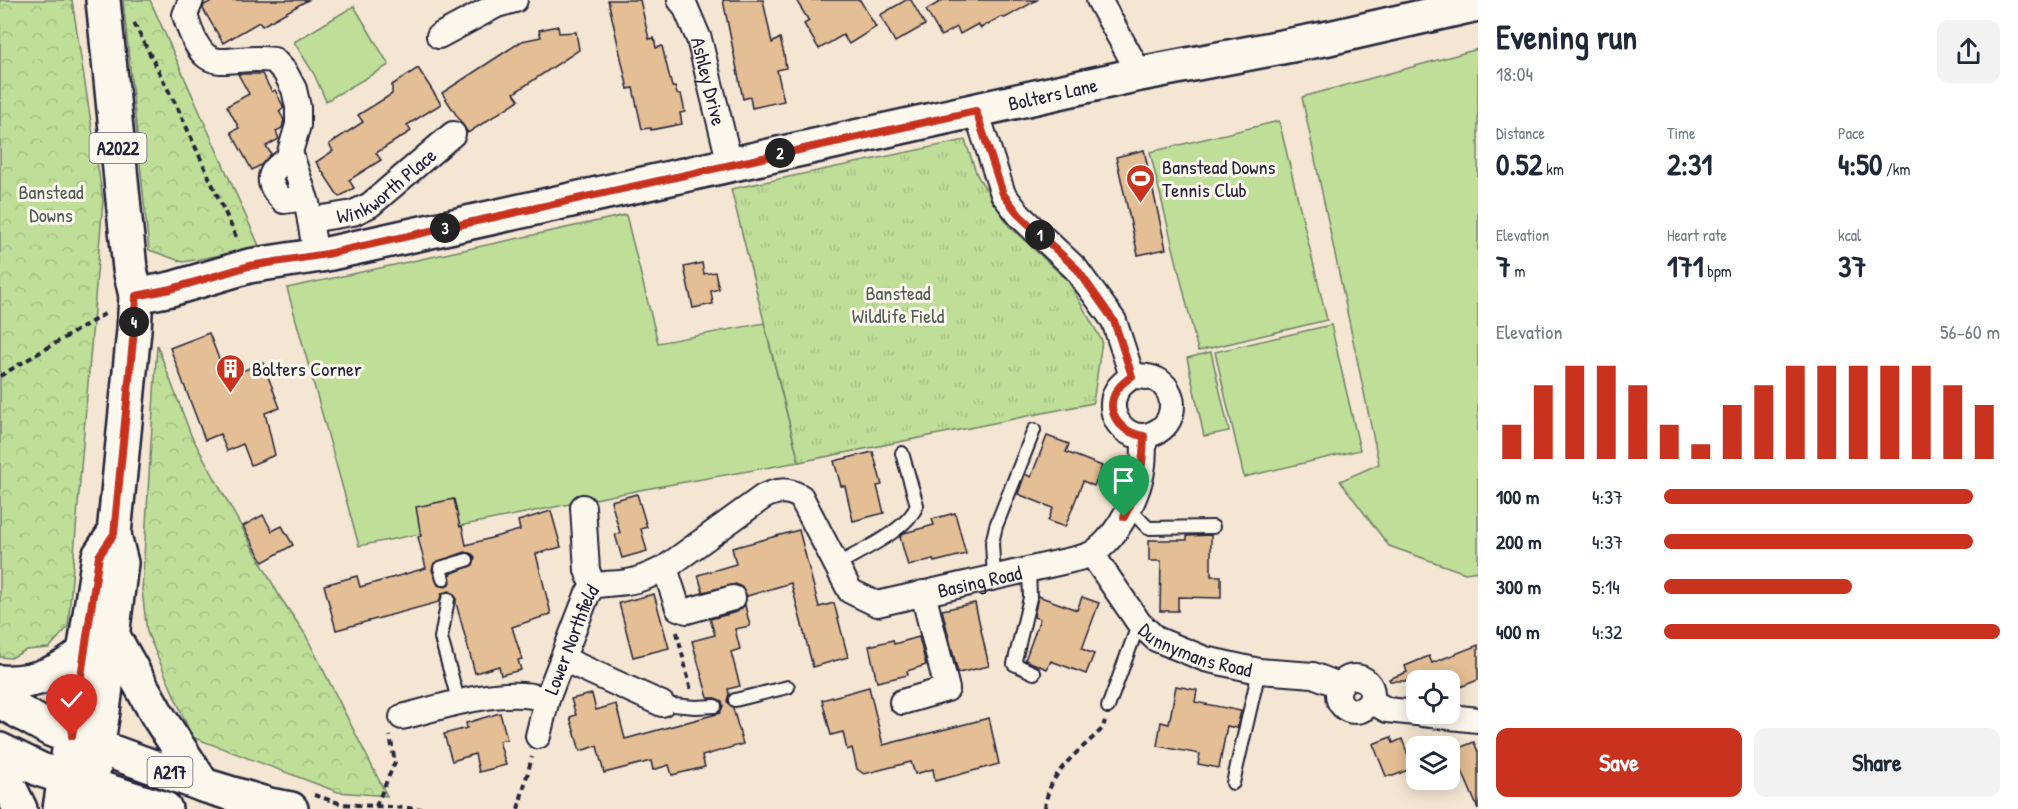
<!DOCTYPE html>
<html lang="en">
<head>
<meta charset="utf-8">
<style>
  :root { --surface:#fff; --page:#f2f2f3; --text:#1f2937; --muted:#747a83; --accent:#c8321e }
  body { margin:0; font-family:"Patrick Hand",sans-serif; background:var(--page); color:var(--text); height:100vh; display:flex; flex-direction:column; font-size:22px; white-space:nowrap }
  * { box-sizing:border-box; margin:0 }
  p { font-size:20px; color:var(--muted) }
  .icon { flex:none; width:33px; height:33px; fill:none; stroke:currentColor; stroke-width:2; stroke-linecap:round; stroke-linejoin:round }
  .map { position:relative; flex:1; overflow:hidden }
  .details { display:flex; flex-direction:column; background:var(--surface); width:540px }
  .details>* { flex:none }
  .tools { position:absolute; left:1406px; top:670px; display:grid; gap:12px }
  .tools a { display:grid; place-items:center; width:54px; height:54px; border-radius:12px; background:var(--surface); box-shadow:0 3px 15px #0003; font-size:30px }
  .pin { position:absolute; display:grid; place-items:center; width:51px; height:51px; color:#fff; margin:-62px -26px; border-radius:50% 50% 50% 0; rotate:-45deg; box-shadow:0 0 6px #0007 }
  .pin .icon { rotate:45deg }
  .km { position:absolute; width:30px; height:30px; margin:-15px; border-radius:50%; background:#222; color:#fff; font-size:16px; line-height:30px; text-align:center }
  .round { display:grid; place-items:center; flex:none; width:63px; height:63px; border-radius:12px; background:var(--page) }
  .headline { display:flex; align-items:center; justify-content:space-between; height:102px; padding:0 18px }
  h1 { font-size:33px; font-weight:700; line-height:45px }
  .metrics { display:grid; grid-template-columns:repeat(3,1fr); gap:9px; height:102px; padding:6px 18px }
  .metrics div { display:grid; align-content:center }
  .metrics b { font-size:30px; font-weight:700 }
  .metrics small { font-size:16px; font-weight:400 }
  .metrics p { font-size:16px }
  .chart { height:168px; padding:12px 18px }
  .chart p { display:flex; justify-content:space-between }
  .chart svg { width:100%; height:108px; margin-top:6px; stroke:var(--accent); stroke-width:6 }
  .action { display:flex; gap:12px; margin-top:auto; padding:12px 18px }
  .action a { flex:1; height:69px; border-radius:12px; background:var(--accent); color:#fff; font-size:24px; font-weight:700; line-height:69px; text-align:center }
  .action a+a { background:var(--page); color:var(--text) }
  ul { padding:0 18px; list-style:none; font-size:20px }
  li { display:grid; grid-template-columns:96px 72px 1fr; align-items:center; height:45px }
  li i { height:15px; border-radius:8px; background:var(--accent) }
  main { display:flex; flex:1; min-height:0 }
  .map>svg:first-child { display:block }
</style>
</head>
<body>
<main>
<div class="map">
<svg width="1478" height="809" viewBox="0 0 1478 809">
  <defs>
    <pattern id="forest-crowns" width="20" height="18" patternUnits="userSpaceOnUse" patternTransform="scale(1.5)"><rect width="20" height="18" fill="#bfdf98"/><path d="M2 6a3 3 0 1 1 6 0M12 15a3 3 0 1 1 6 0" fill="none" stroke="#a4bf84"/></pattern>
    <pattern id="park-tufts" width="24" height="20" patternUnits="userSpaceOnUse" patternTransform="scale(1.5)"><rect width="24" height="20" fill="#bfdf98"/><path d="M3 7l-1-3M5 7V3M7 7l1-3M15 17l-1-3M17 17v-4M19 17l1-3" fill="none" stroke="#a4bf84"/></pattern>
  </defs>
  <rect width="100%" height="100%" fill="#f4e6d2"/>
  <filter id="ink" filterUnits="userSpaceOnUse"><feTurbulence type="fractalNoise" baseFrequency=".0167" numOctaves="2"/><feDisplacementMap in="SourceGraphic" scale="12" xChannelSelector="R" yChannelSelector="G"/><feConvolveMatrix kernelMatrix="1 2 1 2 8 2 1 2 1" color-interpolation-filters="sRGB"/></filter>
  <g filter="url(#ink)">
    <g fill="#bfdf98" stroke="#70806a" stroke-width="1.5">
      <path d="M 354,6 L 389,65 L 326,101 L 314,74 L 294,42 Z"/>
      <path d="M 1478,49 L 1478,571 L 1465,573 L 1389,546 L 1340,481 L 1379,464 L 1302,97 Z"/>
      <path d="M 1279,121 L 1327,320 L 1198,351 L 1150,152 Z"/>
      <path d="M 626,215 L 658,343 L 764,323 L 799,462 L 645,489 L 359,546 L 287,288 Z"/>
      <path d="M 1331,325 L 1360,450 L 1244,477 L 1215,352 Z"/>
      <path d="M 1211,352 L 1229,431 L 1204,436 L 1187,358 Z"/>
    </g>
    <g fill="url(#forest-crowns)" stroke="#70806a" stroke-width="1.5">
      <path d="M 0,0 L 72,0 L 103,200 L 68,627 L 49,648 L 26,650 L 11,658 L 0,657 Z"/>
      <path d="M 123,0 L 150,0 L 260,248 L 183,262 L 149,250 Z"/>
      <path d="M 157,345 L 191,435 L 280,597 L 305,634 L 387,796 L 338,792 L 192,737 L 147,632 L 142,590 Z"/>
    </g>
    <path fill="url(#park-tufts)" stroke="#70806a" stroke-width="1.5" d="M 965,140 L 977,175 L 1009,226 L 1068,281 L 1102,341 L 1093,403 L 799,462 L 731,189 Z"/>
    <g fill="#e4be94" stroke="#22223b" stroke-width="1.5" fill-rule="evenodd">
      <path d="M 214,0 L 308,0 L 262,26 L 259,22 L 223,43 L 203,9 L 204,5 Z"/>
      <path d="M 608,0 L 640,0 L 649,39 L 654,38 L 656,48 L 662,46 L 672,87 L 675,87 L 677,94 L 681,94 L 685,112 L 680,113 L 682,124 L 651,130 L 651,128 L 642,129 L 633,88 L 628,89 Z"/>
      <path d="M 723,0 L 763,0 L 772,43 L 780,38 L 784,54 L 786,68 L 777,70 L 784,101 L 752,108 L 750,97 L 743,99 Z"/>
      <path d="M 796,0 L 860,0 L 876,27 L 849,44 L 843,35 L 819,49 L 804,24 L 809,21 Z"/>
      <path d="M 906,0 L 911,0 L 925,25 L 895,42 L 880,15 Z"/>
      <path d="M 943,0 L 1037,0 L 1005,18 L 1000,17 L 981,28 L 978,24 L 960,34 L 957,27 L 941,36 L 926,10 Z"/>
      <path d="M 558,26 L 559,33 L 576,32 L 579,50 L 514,93 L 519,100 L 468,133 L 442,93 L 522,41 L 541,37 L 539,30 Z"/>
      <path d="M 418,68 L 441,104 L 407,125 L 411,131 L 376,153 L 381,160 L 349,180 L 354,188 L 339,197 L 316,162 L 333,151 L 329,144 L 363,122 L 358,115 L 392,94 L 392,85 Z"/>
      <path d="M 238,74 L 262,74 L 272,92 L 275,90 L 284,108 L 279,111 L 284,120 L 282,128 L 276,131 L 279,139 L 266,146 L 271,154 L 261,165 L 252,170 L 231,132 L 239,128 L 227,106 L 249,94 Z"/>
      <path d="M 1144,150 L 1166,249 L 1138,255 L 1116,157 Z"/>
      <path d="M 702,263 L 704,274 L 715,272 L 719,289 L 711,291 L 713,304 L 693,308 L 684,267 Z"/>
      <path d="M 209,333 L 226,377 L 263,363 L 280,408 L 265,413 L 275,455 L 251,465 L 243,444 L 227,451 L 220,434 L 205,440 L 170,348 Z"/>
      <path d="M 1047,436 L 1069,444 L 1066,452 L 1102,466 L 1094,486 L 1083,481 L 1065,527 L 1048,521 L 1053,508 L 1018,494 L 1025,474 L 1031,477 Z"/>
      <path d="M 873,452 L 882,485 L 877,486 L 884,513 L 853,521 L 845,486 L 841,486 L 834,461 Z"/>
      <path d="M 637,494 L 647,527 L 641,529 L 647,551 L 622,558 L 615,534 L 620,533 L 611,501 Z"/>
      <path d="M 454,499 L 460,527 L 462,526 L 466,545 L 520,530 L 518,521 L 551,511 L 561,547 L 536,554 L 551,614 L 512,627 L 522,659 L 518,660 L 521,670 L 501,675 L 499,666 L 475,673 L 456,603 L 456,597 L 450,591 L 442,593 L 439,602 L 336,630 L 324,585 L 357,576 L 360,587 L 426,568 L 418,537 L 421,536 L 416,507 ZM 465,552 L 472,554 L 475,557 L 473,565 L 450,574 L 451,582 L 446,587 L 438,585 L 432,570 L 434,563 Z"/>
      <path d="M 955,513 L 966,554 L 934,562 L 933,559 L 908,566 L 900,537 L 904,533 L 934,525 L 932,519 Z"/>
      <path d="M 263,515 L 272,531 L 282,526 L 293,545 L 263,562 L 243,526 Z"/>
      <path d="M 799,530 L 819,607 L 834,603 L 848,657 L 813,667 L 791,583 L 747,596 L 743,588 L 736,584 L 703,592 L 698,575 L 736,564 L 732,548 Z"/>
      <path d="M 1211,535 L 1211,576 L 1221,576 L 1221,598 L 1178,597 L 1178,611 L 1160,611 L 1161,561 L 1149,561 L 1149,540 L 1187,540 L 1187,536 Z"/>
      <path d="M 654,594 L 669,648 L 633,657 L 619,603 Z"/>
      <path d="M 1038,596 L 1077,610 L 1082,597 L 1099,603 L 1082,649 L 1094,654 L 1086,674 L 1051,661 L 1047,669 L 1025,660 L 1040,619 L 1034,617 Z"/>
      <path d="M 975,603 L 989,666 L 958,673 L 942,610 Z"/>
      <path d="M 745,605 L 750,626 L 735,629 L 740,649 L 731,652 L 740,686 L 728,689 L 729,694 L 727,701 L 733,708 L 743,744 L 702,756 L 705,767 L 672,775 L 669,765 L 653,770 L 651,761 L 604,773 L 597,746 L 580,751 L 570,717 L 576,715 L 571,699 L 592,694 L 596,710 L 616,704 L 625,739 L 720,713 L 723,706 L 722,701 L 715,698 L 708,698 L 692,641 L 715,635 L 710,619 L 737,612 Z"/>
      <path d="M 919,637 L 926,665 L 907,671 L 908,675 L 877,682 L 869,646 L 893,640 L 894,644 Z"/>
      <path d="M 1478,645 L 1478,680 L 1450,691 L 1449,681 L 1390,681 L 1389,679 L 1407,672 L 1405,666 L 1429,656 L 1432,663 Z"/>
      <path d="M 1176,686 L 1197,690 L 1195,702 L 1241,711 L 1237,728 L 1227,726 L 1219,768 L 1198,764 L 1200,754 L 1157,746 L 1161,722 L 1169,724 Z"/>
      <path d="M 869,687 L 883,745 L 989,718 L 999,764 L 935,781 L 933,769 L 915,774 L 911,762 L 864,774 L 857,769 L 852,748 L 847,750 L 843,732 L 831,735 L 822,700 Z"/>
      <path d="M 500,713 L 507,739 L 499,741 L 506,765 L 479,772 L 475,754 L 452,761 L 444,734 L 467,728 L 466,723 Z"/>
      <path d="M 1391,737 L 1393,743 L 1402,739 L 1413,768 L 1393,776 L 1386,776 L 1373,744 Z"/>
      <path d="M 1474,742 L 1478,752 L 1478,809 L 1462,771 L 1449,776 L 1449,752 Z"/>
    </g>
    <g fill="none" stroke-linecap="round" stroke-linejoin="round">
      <defs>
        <g id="service">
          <path d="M 1129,508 L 1148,528 L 1213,527"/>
          <path d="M 836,565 C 859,552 908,530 917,505 L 902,453"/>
          <path d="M 1029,569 L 1030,598 L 1014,664 L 1034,673"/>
          <path d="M 994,576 L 992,543 L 996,526 L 1034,430"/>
          <path d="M 443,579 L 440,568 L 467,560"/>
          <path d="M 448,599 L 441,638 L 459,703"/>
          <path d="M 735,700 L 788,687"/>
          <path d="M 662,704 L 695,707 L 715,706"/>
          <path d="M 1108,707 L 1139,623"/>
          <path d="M 1233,783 L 1259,671"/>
        </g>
        <g id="minor">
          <path d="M 191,0 L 185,15 C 206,84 222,53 274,60 L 285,72 L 294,89 L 298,107 L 298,125 L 290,152 L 307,203 L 316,256"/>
          <path id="s1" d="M 680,0 L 685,6 L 699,39 L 730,164"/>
          <path d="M 1099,0 L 1140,74"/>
          <path d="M 439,36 L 497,5 L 515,0"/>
          <path d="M 976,111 L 1003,194 L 1020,216 L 1076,269 L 1114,321 L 1132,376"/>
          <path d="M 292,158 C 268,169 263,182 284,201 L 305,198"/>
          <path id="s2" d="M 310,220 L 353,213 L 370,205 L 453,134"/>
          <path d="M 1132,376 C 1141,376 1151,376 1159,381 C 1178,394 1176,424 1154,433 C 1129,445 1104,417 1116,392 C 1119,385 1126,381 1132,376 Z"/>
          <path d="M 583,507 L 587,570 L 593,586"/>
          <path id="s3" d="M 1092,554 L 1139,623 L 1156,639 L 1205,659 L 1259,671 L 1313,675 L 1339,685"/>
          <path d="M 665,568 L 678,608 L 687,611 L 733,598"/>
          <path d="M 563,659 L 662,704"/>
          <circle cx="1355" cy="694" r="17"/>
          <path d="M 1371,701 L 1387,710 L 1416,713"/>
          <path d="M 902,702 L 947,689 L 923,593"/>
          <path d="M 1422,714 L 1478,720"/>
          <path id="s4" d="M 402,717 C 437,708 486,692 523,695 C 531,695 539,698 547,699 L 587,595 L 593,586 C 604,583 615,584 627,582 C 641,580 653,574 665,568 L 763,497 C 777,490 787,489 801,497 L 850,591 L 877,604 L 1071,560 C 1078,558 1087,557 1093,553 C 1118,537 1140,493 1143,465 C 1144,455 1144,446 1144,436"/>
          <path d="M 538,736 L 547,699"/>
        </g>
        <g id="secondary">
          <path id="s5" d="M 136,296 L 171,289 L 249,266 L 327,254 L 1140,74 L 1329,38 L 1478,4"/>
        </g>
        <g id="primary">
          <path d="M 60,809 L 99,556 L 114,534 L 134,330 L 136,296 L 130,269 L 103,0"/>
          <path d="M 87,809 L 103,711 L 121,563 L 114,535"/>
        </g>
        <g id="trunk">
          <path d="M 113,636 L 158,716 L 203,785"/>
          <path d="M 0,682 C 32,684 61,673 84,652"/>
          <path d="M 0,701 L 52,730 L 203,785 L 269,805 L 291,809"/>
          <path d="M 0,750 L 41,770 L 165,809"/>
          <path d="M 0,768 L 20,809"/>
        </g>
      </defs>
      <use href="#service" stroke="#22223b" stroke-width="16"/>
      <use href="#minor" stroke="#22223b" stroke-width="28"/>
      <use href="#secondary" stroke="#22223b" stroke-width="38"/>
      <use href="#primary" stroke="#22223b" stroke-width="38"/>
      <use href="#trunk" stroke="#22223b" stroke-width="38"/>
      <g stroke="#22223b" stroke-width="4" stroke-dasharray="6 4.5" stroke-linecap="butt">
        <path d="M 134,23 L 180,113 L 238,241"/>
        <path d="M 0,376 L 108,312"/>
        <path d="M 677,632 L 691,691"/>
        <path d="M 314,795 L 342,804 L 422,809"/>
        <path d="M 376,806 L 395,762 L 390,736"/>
        <path d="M 518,809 L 532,757"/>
        <path d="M 1045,809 C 1048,771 1077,754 1102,729 L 1105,721"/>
      </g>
      <use href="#service" stroke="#fbf7ec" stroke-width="12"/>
      <use href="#minor" stroke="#fbf7ec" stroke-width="24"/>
      <use href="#secondary" stroke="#fbf7ec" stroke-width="33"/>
      <use href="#primary" stroke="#fbf7ec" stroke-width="33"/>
      <use href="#trunk" stroke="#fbf7ec" stroke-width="33"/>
    </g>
  </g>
  <g fill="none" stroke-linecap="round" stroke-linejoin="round" filter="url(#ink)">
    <defs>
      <path id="route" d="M 72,736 L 99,556 L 114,534 L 134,330 L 136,296 L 171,289 L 249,266 L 327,254 L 976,111 L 1003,194 L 1020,216 L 1077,269 L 1114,321 L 1132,376 C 1128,379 1124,382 1121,385 C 1100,408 1119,433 1144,436 C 1143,468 1140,489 1124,517"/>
    </defs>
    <use href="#route" stroke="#fff" stroke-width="12"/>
    <use href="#route" stroke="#c8321e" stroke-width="8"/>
  </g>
  <defs>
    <symbol id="stadium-pin" viewBox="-11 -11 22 30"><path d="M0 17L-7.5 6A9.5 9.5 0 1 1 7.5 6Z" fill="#c8321e" stroke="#fbf7ec"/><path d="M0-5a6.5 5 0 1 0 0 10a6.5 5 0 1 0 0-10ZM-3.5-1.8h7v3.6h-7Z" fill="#fff"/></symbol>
    <symbol id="building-pin" viewBox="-11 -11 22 30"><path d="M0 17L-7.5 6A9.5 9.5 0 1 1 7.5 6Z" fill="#c8321e" stroke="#fbf7ec"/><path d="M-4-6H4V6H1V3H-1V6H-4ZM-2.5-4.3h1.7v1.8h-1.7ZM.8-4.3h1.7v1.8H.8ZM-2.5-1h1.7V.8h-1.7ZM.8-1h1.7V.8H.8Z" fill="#fff"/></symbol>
  </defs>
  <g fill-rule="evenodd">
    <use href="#stadium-pin" x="1124" y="162" width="33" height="45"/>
    <use href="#building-pin" x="214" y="352" width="33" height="45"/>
  </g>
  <g text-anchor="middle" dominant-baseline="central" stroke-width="6" stroke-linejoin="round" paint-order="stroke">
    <g fill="#fbf7ec" stroke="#636270" stroke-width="1.5">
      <rect x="89.5" y="133" width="57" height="30" rx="4.5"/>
      <rect x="147.5" y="757" width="45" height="30" rx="4.5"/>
    </g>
    <g font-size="18" font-weight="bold" fill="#22223b">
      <text x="118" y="148">A2022</text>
      <text x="170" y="772">A217</text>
    </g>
    <g font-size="20" fill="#22223b" stroke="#fbf7ec">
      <text stroke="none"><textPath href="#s1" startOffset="87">Ashley Drive</textPath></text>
      <text stroke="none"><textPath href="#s5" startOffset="939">Bolters Lane</textPath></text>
      <text stroke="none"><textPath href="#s2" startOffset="86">Winkworth Place</textPath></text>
      <text stroke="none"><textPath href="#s4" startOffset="747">Basing Road</textPath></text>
      <text stroke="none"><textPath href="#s4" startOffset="212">Lower Northfield</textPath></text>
      <text stroke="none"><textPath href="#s3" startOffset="148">Dunnymans Road</textPath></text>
    </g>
    <g font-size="20" fill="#22223b" stroke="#fbf7ec" text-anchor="start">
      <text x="1162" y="166">Banstead Downs<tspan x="1162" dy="23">Tennis Club</tspan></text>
      <text x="252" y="368">Bolters Corner</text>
    </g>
    <g font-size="20" fill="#515b57" stroke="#fbf7ec">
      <text x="51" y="191">Banstead<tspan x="51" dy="23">Downs</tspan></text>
      <text x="898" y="292">Banstead<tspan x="898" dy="23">Wildlife Field</tspan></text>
    </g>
  </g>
</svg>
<div class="tools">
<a><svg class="icon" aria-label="locate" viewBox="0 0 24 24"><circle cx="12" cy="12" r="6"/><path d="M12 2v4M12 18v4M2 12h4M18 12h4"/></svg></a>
<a><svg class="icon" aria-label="layers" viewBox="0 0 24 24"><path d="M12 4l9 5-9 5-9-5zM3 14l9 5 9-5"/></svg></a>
</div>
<div class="pin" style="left:1124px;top:517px;background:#1e9e55"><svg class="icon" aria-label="arrive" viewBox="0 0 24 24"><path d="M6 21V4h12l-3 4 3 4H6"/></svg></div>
<div class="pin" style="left:72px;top:736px;background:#d93025"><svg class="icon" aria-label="check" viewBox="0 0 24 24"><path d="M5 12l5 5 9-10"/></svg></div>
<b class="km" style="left:1040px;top:235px">1</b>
<b class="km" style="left:780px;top:153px">2</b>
<b class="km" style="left:445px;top:228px">3</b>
<b class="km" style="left:134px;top:322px">4</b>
</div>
<section class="details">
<div class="headline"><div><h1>Evening run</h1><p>18:04</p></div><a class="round"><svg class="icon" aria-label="share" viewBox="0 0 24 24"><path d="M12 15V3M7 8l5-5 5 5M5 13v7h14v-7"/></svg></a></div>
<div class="metrics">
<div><p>Distance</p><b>0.52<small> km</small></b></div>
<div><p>Time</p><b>2:31</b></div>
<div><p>Pace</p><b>4:50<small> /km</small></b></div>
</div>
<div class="metrics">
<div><p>Elevation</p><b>7<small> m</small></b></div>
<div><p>Heart rate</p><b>171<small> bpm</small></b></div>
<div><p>kcal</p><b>37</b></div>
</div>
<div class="chart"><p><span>Elevation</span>56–60 m</p>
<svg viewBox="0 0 160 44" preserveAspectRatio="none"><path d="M5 44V30M15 44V14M25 44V6M35 44V6M45 44V14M55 44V30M65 44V38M75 44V22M85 44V14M95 44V6M105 44V6M115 44V6M125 44V6M135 44V6M145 44V14M155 44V22"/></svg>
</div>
<ul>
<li><b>100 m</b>4:37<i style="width:92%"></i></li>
<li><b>200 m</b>4:37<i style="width:92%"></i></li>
<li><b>300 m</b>5:14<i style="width:56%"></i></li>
<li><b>400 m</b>4:32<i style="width:100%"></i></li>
</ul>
<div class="action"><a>Save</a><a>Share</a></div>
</section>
</main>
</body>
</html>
